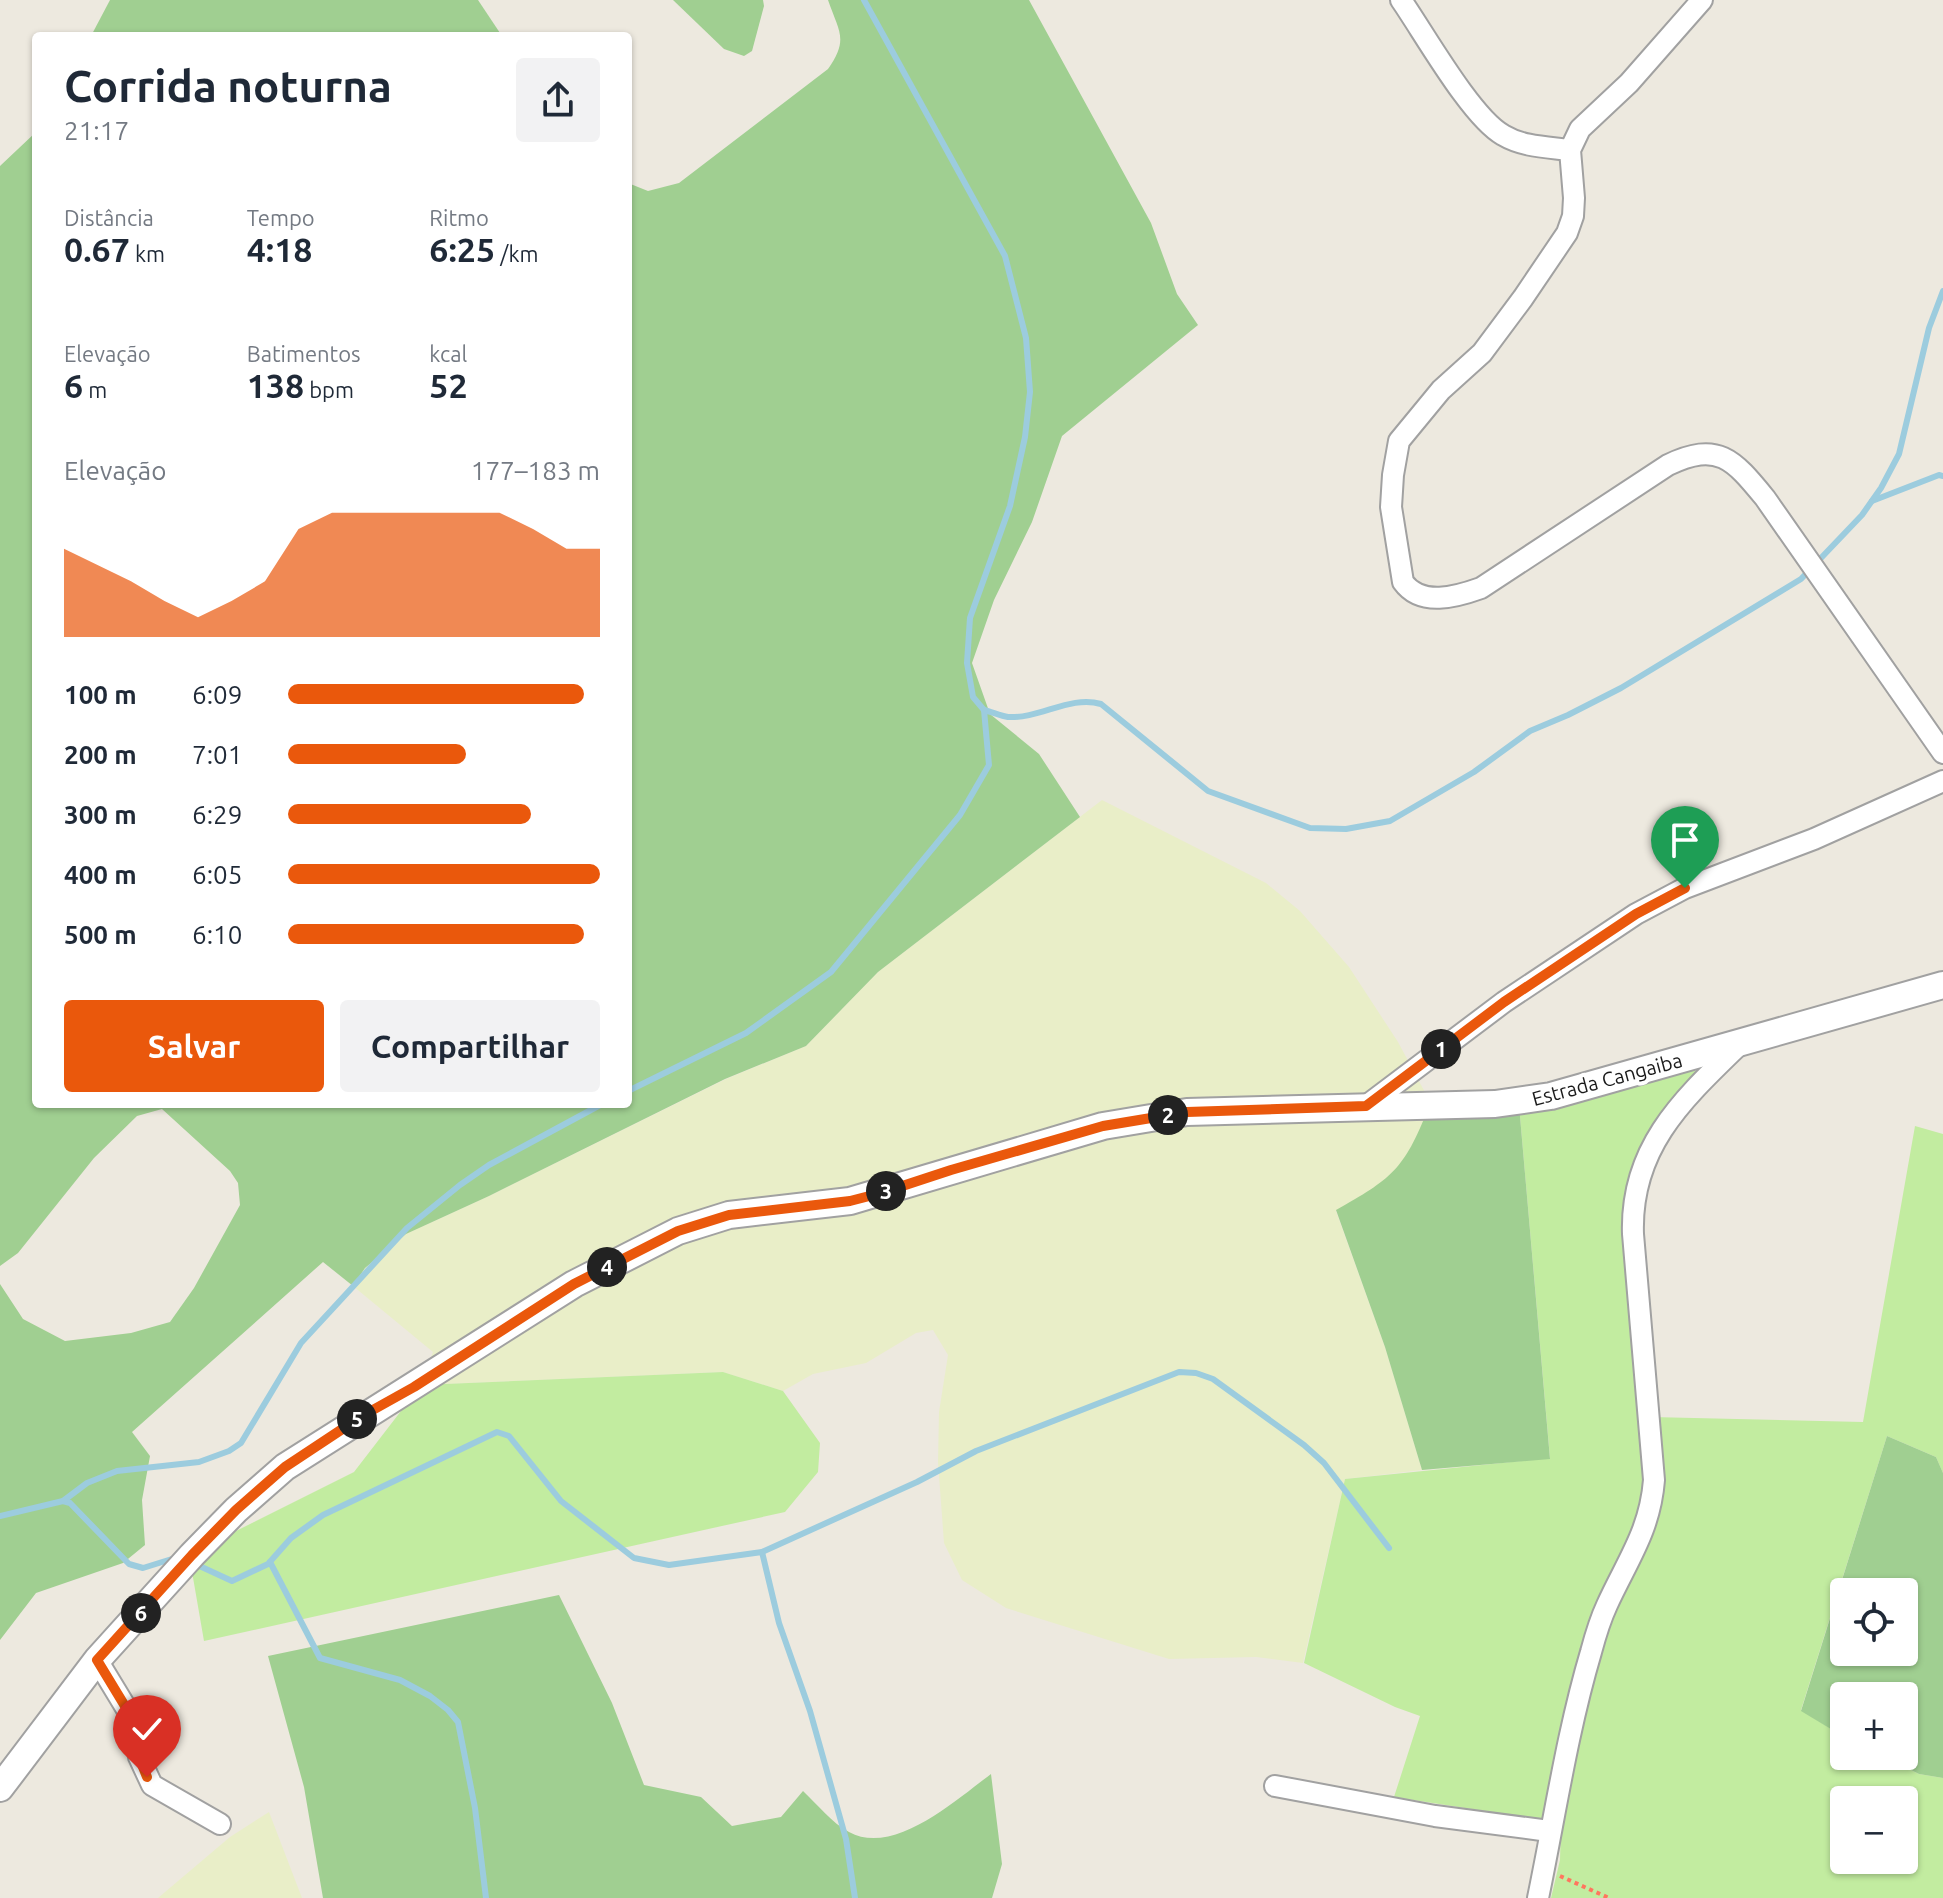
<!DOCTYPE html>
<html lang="pt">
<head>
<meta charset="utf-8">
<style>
  :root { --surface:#fff; --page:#f2f2f3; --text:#1f2937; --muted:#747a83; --accent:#ea580c }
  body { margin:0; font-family:Ubuntu,sans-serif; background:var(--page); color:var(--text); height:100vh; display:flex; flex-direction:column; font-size:30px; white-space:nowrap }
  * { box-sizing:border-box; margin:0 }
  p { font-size:26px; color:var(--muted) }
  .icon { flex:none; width:44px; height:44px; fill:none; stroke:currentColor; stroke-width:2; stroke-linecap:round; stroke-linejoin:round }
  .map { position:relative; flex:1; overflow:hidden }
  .drawer { position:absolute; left:32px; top:32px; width:600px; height:1076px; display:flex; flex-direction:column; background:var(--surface); border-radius:8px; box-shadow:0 2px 6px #0004 }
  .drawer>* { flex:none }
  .controls { position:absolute; left:1830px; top:1578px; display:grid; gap:16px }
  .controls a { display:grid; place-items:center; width:88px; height:88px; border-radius:8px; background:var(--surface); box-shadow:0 2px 6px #0004; font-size:40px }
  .pin { position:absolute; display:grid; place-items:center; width:68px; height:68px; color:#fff; margin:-82px -34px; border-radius:50% 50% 50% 0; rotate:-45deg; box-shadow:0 0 8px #0007 }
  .pin .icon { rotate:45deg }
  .km { position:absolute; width:40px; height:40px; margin:-20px; border-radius:50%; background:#222; color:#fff; font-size:22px; line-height:40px; text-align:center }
  .round { display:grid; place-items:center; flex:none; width:84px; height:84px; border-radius:8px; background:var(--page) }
  .overview { display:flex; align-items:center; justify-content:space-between; height:136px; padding:0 32px }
  h1 { font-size:44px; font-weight:600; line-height:60px }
  .figures { display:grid; grid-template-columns:repeat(3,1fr); gap:12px; height:136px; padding:8px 32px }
  .figures div { display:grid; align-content:center }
  .figures b { font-size:34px; font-weight:600 }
  .figures small { font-size:22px; font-weight:400 }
  .figures p { font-size:22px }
  .chart { height:224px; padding:16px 32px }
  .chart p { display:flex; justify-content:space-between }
  .chart svg { width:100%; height:144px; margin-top:8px; fill:var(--accent); opacity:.7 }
  .cta { display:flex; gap:16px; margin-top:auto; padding:16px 32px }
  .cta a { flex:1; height:92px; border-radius:8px; background:var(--accent); color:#fff; font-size:32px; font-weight:600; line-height:92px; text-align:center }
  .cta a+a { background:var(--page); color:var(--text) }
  ul { padding:0 32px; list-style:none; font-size:26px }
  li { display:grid; grid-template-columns:128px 96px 1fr; align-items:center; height:60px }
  li i { height:20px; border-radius:10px; background:var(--accent) }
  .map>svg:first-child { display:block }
</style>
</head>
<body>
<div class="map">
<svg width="1943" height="1898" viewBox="0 0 1943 1898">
  <rect width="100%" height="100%" fill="#ede9df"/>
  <g fill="#e9eec8">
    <path d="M 1102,800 L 1266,883 L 1300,911 L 1349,967 L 1398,1042 L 1428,1098 L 1428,1109 L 1418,1135 L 1402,1164 L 1380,1185 L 1336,1211 L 1385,1347 L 1422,1470 L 1345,1479 L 1303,1663 L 1256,1657 L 1169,1659 L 1006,1608 L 962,1580 L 944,1543 L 938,1462 L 939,1412 L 948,1355 L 933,1330 L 916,1333 L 866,1363 L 813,1374 L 783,1391 L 723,1372 L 421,1385 L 433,1352 L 353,1286 L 365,1268 L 406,1234 L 489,1196 L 726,1079 L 806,1046 L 878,972 Z"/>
    <path d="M 269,1812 L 302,1898 L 158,1898 L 230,1837 Z"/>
  </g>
  <g fill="#c2eca0" fill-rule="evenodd">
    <path d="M 1698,1056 L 1694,1078 L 1637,1200 L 1651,1417 L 1863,1422 L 1915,1126 L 1943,1134 L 1943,1473 L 1936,1457 L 1887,1436 L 1801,1710 L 1844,1737 L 1844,1756 L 1883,1756 L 1919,1774 L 1943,1778 L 1943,1898 L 1551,1898 L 1560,1860 L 1561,1823 L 1394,1797 L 1420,1716 L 1395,1707 L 1304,1663 L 1345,1479 L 1550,1458 L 1519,1105 ZM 1844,1800 L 1904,1800 L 1904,1860 L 1844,1860 Z"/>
    <path d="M 723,1372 L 783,1391 L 820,1443 L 818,1472 L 785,1512 L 204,1641 L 191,1566 L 214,1542 L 354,1472 L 421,1385 Z"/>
  </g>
  <g fill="#a0cf91" fill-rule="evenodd">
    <path d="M 110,0 L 478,0 L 502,36 L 91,36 Z"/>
    <path d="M 673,0 L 763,0 L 764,6 L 752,51 L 744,56 L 724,49 Z"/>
    <path d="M 828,0 L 1029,0 L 1151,223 L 1177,294 L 1198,325 L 1062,436 L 1032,522 L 994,600 L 972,663 L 990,714 L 1039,754 L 1080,817 L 878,972 L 806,1046 L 725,1079 L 489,1196 L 406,1234 L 365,1268 L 353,1286 L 323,1262 L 132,1432 L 150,1456 L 142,1500 L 145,1545 L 123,1563 L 36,1593 L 0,1640 L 0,1284 L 23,1319 L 65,1341 L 131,1333 L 170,1322 L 194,1288 L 240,1205 L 238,1183 L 230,1171 L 162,1109 L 137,1116 L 94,1158 L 18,1253 L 0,1266 L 0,166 L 36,132 L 36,1104 L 628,1104 L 628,183 L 648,191 L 679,183 L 828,69 C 849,39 839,32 828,0 Z"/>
    <path d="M 1519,1105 L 1550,1459 L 1422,1470 L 1385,1347 L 1336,1210 C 1391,1179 1404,1170 1428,1109 Z"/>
    <path d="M 1887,1436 L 1936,1457 L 1943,1473 L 1943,1778 L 1919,1774 L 1883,1756 L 1904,1756 L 1904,1696 L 1844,1696 L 1844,1737 L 1801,1711 ZM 1844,1592 L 1904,1592 L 1904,1652 L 1844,1652 Z"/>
    <path d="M 559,1595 L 612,1703 L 644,1785 L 701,1797 L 732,1826 L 781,1817 L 803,1791 C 817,1804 832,1823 849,1832 C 894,1857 957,1799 991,1774 L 1002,1864 L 992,1898 L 323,1898 L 304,1787 L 268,1656 Z"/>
  </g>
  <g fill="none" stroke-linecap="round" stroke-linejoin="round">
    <g stroke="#9cccde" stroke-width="6">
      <path d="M 1872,501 L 1939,475 L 1943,476"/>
      <path d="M 984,710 C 992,712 1001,716 1008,717 C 1040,719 1070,695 1101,704 L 1208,791 L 1310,828 L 1346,829 L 1390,821 L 1474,772 L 1530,731 L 1568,715 L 1621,688 L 1801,579 L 1862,515 L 1881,488 L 1899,454 L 1929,328 L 1943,291"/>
      <path d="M 628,1091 L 746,1033 L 831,972 L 960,815 L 989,765 L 984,710 L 973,697 L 967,663 L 970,618 L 1010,506 L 1025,437 L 1030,392 L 1026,338 L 1005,256 L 864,0"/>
      <path d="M 63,1501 L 70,1503 L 129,1564 L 143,1568 L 175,1558"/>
      <path d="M 0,1516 L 63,1501 L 87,1483 L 117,1471 L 199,1462 L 229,1451 L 241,1443 L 301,1343 L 407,1228 L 460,1185 L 489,1165 L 602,1104"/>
      <path d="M 762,1552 L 779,1623 L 810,1711 L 846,1839 L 855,1898"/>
      <path d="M 270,1562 L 320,1658 L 400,1680 L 430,1696 L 448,1710 L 458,1722 L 475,1808 L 486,1898"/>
      <path d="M 193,1563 L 232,1581 L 268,1564 L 291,1538 L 323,1515 L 497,1432 L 509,1436 L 561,1501 L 634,1558 L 669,1565 L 762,1552 L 917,1482 L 976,1451 L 1179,1372 L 1196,1373 L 1213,1379 L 1304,1445 L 1324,1463 L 1389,1548"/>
    </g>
    <defs>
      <g id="minor">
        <path d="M 1401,0 C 1424,33 1471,117 1503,135 C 1523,147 1547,147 1570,150"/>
        <path d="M 1702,0 L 1629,83 L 1580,129 L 1570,150 L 1574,198 L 1573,216 L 1567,233 L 1523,298 L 1482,353 L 1441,390 L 1399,441 L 1393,475 L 1391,507 L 1403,582 C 1421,607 1456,597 1481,588 L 1668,465 C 1718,441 1733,459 1765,498 L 1943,753"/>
        <path d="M 1366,1106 L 1504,1002 L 1636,914 L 1685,888 L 1814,839 L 1943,781"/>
        <path d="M 97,1660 L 134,1721 L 139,1757 L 152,1785 L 220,1824"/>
        <path d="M 1275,1786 L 1435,1816 L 1549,1831"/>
        <path d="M 1538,1898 C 1555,1816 1567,1733 1591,1652 C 1595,1637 1600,1620 1607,1605 C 1627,1561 1650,1531 1654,1480 L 1633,1234 C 1630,1148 1682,1100 1740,1044"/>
      </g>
      <path id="tertiary" d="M 0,1788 L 97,1660 L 192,1555 L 236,1510 L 285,1467 L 574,1284 L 678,1231 L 729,1215 L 850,1201 L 1103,1126 L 1187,1112 L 1495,1104 L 1551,1096 L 1943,985"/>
    </defs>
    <use href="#minor" stroke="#a1a1a1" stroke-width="24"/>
    <use href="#tertiary" stroke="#a1a1a1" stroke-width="30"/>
    <path stroke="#ff765e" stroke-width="4" stroke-dasharray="4 4" stroke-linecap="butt" d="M 1560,1876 L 1609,1898"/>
    <use href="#minor" stroke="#fff" stroke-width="20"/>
    <use href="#tertiary" stroke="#fff" stroke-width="26"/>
  </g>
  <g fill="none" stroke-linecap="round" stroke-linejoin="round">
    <defs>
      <path id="route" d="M 147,1777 L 139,1757 L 134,1721 L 97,1660 L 192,1555 L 236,1510 L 285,1467 L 362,1416 L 414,1387 L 574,1284 L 678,1231 L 729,1215 L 850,1201 L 881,1193 L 951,1170 L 1103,1126 L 1187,1112 L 1366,1106 L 1504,1002 L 1636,914 L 1685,888"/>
    </defs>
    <use href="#route" stroke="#fff" stroke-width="16"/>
    <use href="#route" stroke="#ea580c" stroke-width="10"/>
  </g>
  <g text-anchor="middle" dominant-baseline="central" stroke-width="8" stroke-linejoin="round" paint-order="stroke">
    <g font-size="20" fill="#1a1a1a" stroke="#fff">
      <text transform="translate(1607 1079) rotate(-15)">Estrada Cangaiba</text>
    </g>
  </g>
</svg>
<div class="controls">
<a><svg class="icon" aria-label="locate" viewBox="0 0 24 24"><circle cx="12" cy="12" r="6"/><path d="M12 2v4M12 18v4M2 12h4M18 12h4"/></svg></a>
<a>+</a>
<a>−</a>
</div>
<div class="pin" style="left:1685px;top:888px;background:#1e9e55"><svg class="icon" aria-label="arrive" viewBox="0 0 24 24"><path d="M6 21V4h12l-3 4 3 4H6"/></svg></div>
<div class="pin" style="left:147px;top:1777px;background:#d93025"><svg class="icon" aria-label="check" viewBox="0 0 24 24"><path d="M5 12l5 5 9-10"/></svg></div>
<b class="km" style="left:1441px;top:1049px">1</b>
<b class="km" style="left:1168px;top:1115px">2</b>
<b class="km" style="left:886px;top:1191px">3</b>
<b class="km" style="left:607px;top:1267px">4</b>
<b class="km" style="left:357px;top:1419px">5</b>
<b class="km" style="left:141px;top:1613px">6</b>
<section class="drawer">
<div class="overview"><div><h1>Corrida noturna</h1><p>21:17</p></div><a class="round"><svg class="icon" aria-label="share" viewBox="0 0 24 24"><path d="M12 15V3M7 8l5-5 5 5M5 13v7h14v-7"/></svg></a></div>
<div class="figures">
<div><p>Distância</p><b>0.67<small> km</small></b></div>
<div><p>Tempo</p><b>4:18</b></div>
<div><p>Ritmo</p><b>6:25<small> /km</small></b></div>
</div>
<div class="figures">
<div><p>Elevação</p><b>6<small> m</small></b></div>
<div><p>Batimentos</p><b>138<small> bpm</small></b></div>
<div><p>kcal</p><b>52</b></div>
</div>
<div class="chart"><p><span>Elevação</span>177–183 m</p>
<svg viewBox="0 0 160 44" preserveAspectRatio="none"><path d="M0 44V17L10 22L20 27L30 33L40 38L50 33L60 27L70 11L80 6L90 6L100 6L110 6L120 6L130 6L140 11L150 17L160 17V44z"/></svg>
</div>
<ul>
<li><b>100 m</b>6:09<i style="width:95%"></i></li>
<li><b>200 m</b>7:01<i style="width:57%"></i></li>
<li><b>300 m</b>6:29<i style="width:78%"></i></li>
<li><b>400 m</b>6:05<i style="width:100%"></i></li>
<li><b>500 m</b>6:10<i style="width:95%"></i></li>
</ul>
<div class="cta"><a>Salvar</a><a>Compartilhar</a></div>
</section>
</div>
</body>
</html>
